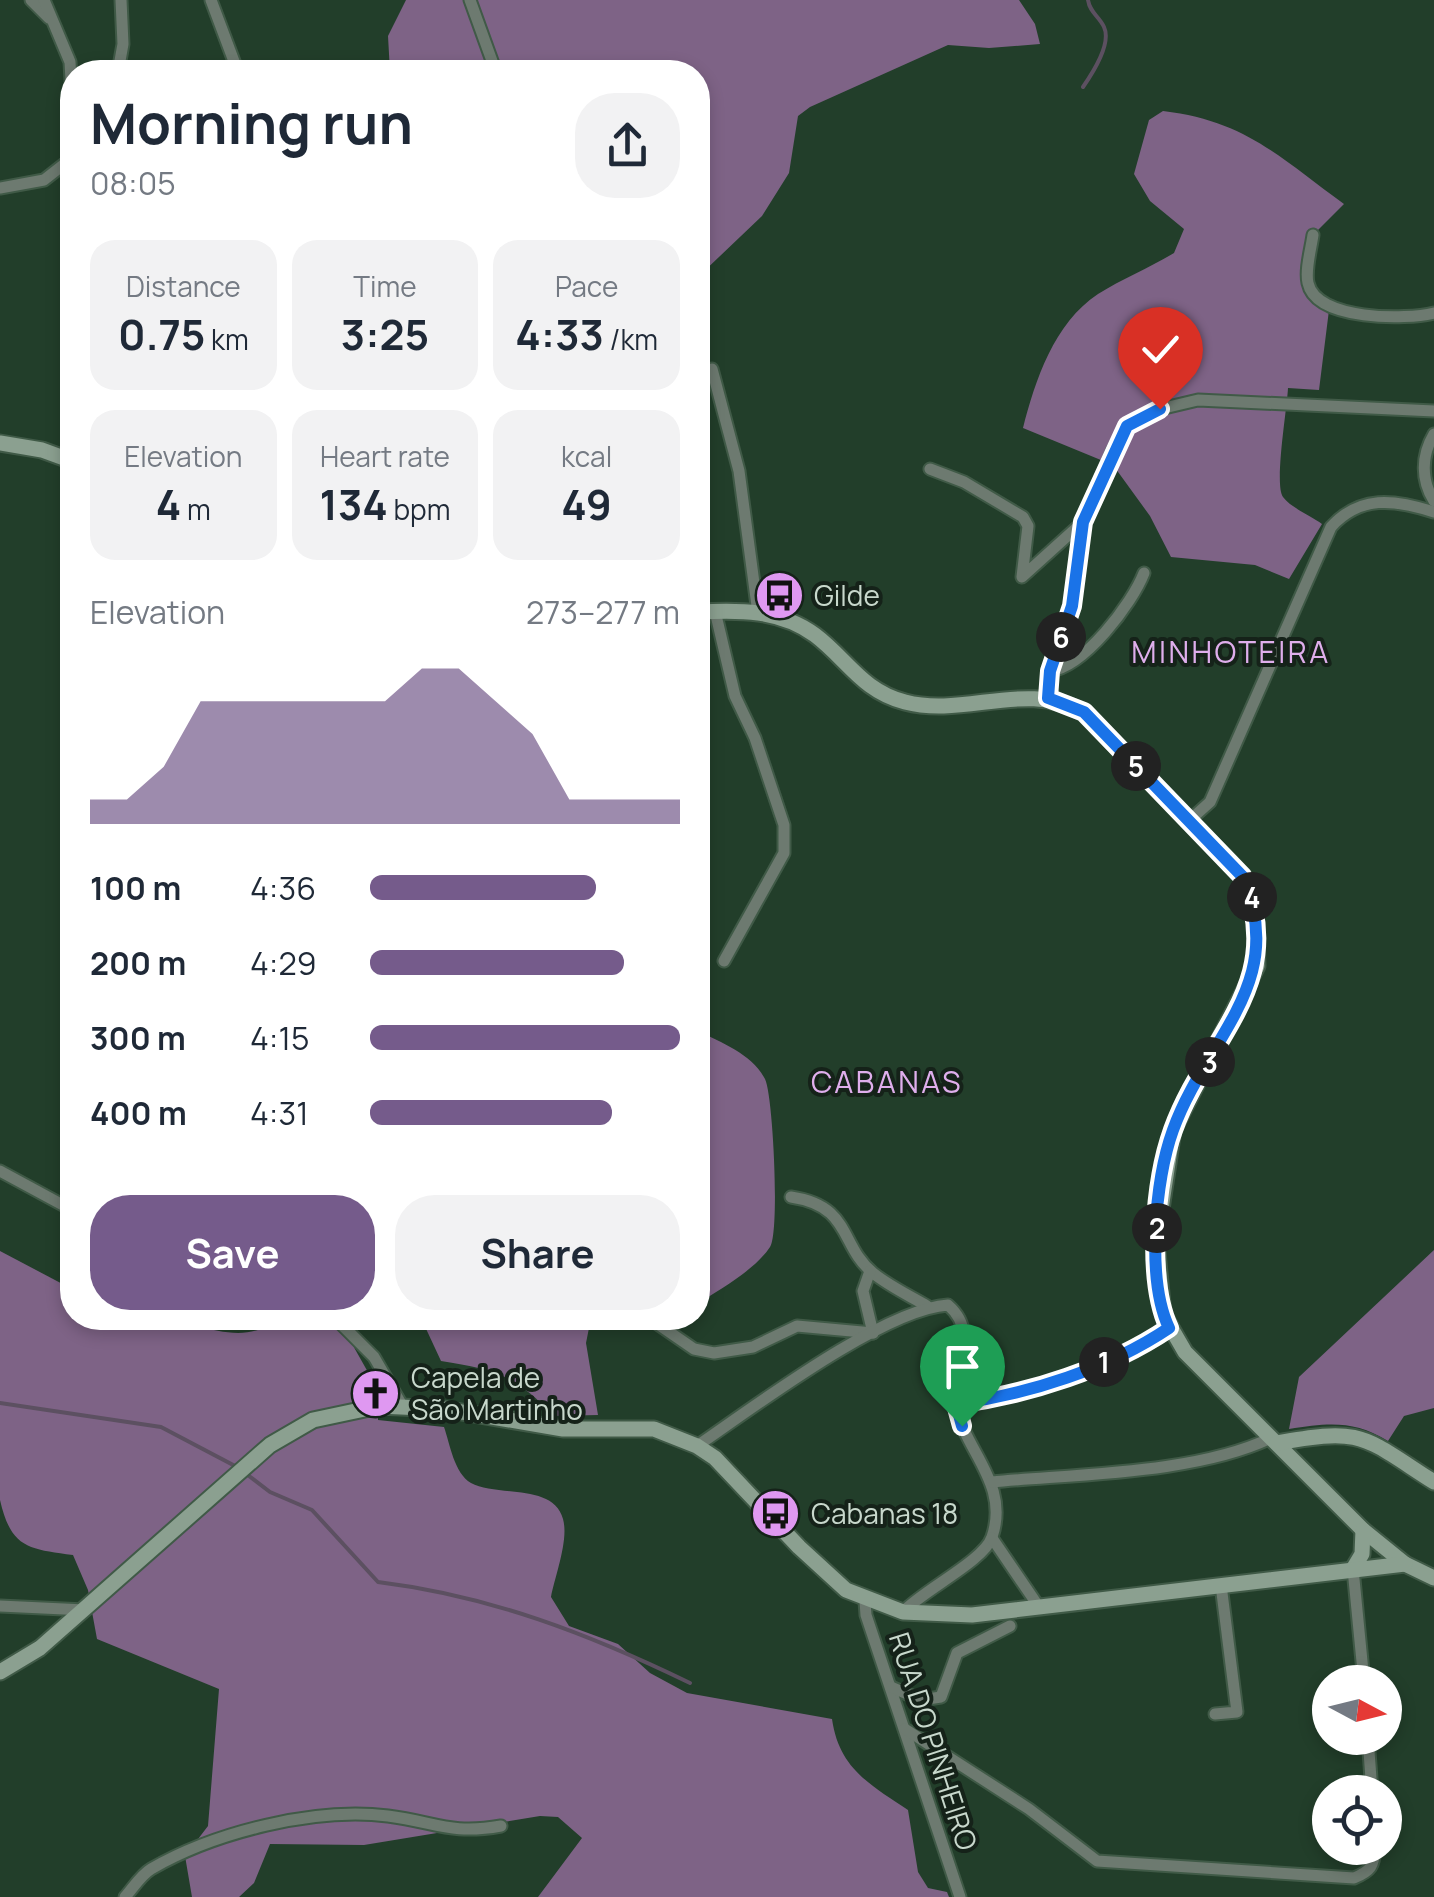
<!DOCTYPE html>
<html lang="en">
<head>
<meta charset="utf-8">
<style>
  :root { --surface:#fff; --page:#f2f2f3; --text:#1f2937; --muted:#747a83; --accent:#755b8b }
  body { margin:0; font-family:Manrope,sans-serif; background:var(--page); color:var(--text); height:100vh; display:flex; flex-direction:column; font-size:38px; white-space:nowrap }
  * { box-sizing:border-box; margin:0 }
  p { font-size:32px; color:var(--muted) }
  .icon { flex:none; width:55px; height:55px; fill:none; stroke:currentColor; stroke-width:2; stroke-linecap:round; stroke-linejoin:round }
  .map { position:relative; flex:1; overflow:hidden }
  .details { position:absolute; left:60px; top:60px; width:650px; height:1270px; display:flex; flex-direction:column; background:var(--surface); border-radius:40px; box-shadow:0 5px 15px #0003 }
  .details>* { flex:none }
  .needle { width:65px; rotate:97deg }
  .fabs { position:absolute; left:1312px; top:1665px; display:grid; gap:20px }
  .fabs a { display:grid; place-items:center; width:90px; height:90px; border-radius:50%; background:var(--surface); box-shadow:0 5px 15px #0003; font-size:50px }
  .pin { position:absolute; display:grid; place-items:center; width:85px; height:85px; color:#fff; margin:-102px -42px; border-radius:50% 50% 50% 0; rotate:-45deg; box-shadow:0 0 10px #0007 }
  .pin .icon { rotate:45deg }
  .km { position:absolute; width:50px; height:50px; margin:-25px; border-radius:50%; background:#222; color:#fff; font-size:28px; line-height:50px; text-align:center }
  .round { display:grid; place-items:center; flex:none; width:105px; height:105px; border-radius:40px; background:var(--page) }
  .summary { display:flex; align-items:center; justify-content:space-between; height:170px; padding:0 30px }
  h1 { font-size:55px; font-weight:700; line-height:75px }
  .metrics { display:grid; grid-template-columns:repeat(3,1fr); gap:15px; height:170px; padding:10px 30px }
  .metrics div { display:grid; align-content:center; border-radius:25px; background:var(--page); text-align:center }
  .metrics b { font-size:42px; font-weight:700 }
  .metrics small { font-size:28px; font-weight:400 }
  .metrics p { font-size:28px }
  .chart { height:280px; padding:20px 30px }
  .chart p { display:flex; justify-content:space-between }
  .chart svg { width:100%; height:180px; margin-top:10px; fill:var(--accent); opacity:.7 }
  .action { display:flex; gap:20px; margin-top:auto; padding:20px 30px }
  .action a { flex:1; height:115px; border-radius:40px; background:var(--accent); color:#fff; font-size:40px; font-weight:700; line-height:115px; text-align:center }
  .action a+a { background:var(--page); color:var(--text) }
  ul { padding:0 30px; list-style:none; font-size:32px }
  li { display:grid; grid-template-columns:160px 120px 1fr; align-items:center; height:75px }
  li i { height:25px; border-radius:12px; background:var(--accent) }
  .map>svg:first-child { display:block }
</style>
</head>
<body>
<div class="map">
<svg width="1434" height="1897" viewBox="0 0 1434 1897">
  <rect width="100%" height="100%" fill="#223e2a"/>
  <g fill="#7e6386">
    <path d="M 406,0 L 1019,0 L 1035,24 L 1040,44 L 989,48 L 948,45 L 810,107 L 798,116 L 789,173 L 762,216 L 698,277 L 698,72 L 390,72 L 388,36 Z"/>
    <path d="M 1163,111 C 1246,121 1279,157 1344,204 L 1309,239 L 1303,289 L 1330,302 L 1319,390 L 1288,388 C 1287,409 1274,485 1283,497 C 1290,507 1311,516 1322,524 L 1289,579 L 1255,565 L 1171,557 L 1150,516 L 1113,465 L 1023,428 C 1035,381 1054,323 1098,294 C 1122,279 1149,268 1174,253 L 1184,229 L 1150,201 L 1134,174 L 1149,120 Z"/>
    <path d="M 698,1031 C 722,1043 752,1054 765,1079 C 773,1094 780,1233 770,1247 C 754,1271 721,1288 698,1304 Z"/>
    <path d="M 1434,1250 L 1434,1408 L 1404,1416 L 1388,1441 C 1354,1420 1328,1423 1289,1429 L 1299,1377 Z"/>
    <path d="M 0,1251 L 72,1289 L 72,1318 C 101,1318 130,1315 158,1318 C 195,1321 245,1350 277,1318 L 345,1318 L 342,1326 L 378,1390 L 378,1420 L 444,1427 C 450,1444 454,1473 471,1483 C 495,1497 554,1483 563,1519 C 569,1540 555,1576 551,1597 L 569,1626 L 618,1644 L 650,1673 L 687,1693 L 832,1719 C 839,1768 869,1784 908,1810 L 918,1872 L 928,1888 L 947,1892 L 949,1897 L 538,1897 L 582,1838 L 558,1817 L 540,1816 L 364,1845 L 270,1844 L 254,1883 L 239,1897 L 192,1897 L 185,1856 L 208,1826 L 219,1689 L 97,1639 L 88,1590 L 73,1555 C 28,1549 11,1548 0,1500 Z"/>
    <path d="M 421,1318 L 591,1318 L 586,1343 L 598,1415 L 553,1416 C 518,1376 493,1369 441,1361 Z"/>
  </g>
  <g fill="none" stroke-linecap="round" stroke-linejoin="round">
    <g stroke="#5c5061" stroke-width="4">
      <path d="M 1083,87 C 1092,74 1112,44 1104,27 C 1099,16 1090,13 1088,0"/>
      <path d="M 0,1403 L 161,1427 L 237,1467"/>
      <path d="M 245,1473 L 270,1492 L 312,1510 L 378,1582 C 491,1596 589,1634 690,1683"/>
    </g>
    <defs>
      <g id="street">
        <path d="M 31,0 L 49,18"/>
        <path d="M 44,0 L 70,62 L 72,99"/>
        <path d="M 211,0 L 238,72"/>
        <path d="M 470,0 L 496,72"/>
        <path d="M 118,72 L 123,44 L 121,0"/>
        <path d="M 0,188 L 44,180 L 72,158"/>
        <path d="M 1313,235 C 1311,249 1305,270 1308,283 C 1316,321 1407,320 1434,313"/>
        <path d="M 712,369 L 739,471 L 758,613"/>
        <path d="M 1434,434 C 1421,456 1421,480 1434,501"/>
        <path d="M 930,469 L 964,482 L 1023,517 L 1028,526 L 1022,577 L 1083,522"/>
        <path d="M 715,611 L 735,696 L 755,738 L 784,825 L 784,853 L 724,961"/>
        <path d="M 1050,671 C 1084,667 1132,604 1144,573"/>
        <path d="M 1048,698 L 1050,671 L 1072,606 L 1083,522 L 1112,452 L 1127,426 L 1160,409 L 1198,400 L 1434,411"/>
        <path d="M 1190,820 L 1210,802 L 1331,527 C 1360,495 1394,499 1434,512"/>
        <path d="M 0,1171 L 72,1210"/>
        <path d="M 791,1197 C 852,1206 839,1245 873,1273 C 889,1286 910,1296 927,1306"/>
        <path d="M 870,1271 L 863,1291 L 873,1333"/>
        <path d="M 335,1318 L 374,1357 L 403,1407"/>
        <path d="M 649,1318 L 694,1349 L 714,1353 L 753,1347 L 797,1326 L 873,1333"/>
        <path d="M 956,1404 C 1029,1394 1108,1369 1169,1327"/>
        <path d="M 697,1446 C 754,1407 884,1309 948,1305 C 982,1335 949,1367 956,1406 C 965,1451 1010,1484 992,1537 C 984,1561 923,1590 903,1612"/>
        <path d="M 992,1482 C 1076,1474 1196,1474 1271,1438"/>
        <path d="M 992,1538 L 1039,1607"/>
        <path d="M 1353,1569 L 1364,1682"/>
        <path d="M 865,1601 L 866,1615 L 960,1897"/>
        <path d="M 0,1606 L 85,1610"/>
        <path d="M 891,1687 L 921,1700 L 941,1697 L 957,1653 L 1010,1626"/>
        <path d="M 1215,1714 L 1237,1712 L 1221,1585"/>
        <path d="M 905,1729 L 1029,1809 L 1097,1861 L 1354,1878 C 1371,1871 1374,1866 1375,1848"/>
        <path d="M 1368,1738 L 1372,1792"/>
        <path d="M 125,1897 C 133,1888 141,1875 151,1869 C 215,1832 315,1807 388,1816 C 436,1822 450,1835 501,1826"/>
      </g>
      <g id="secondary">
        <path d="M 0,443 L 42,450 L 72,461"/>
        <path d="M 698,612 C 738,610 780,609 815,635 C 847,659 862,691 905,702 C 965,718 1027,679 1084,713 L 1243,876 L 1255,904 L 1257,966 L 1173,1130 L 1156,1242 L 1163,1314 L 1185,1352 L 1363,1530 L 1405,1564 L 1434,1578"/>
        <path d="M 1277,1443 C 1364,1427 1362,1436 1434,1482"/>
        <path d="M 1353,1569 L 1362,1554 L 1363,1530"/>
        <path d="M 0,1672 L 40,1648 L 270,1445 L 313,1420 L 379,1406 L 444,1409 L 563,1429 L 654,1429 L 697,1446 L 715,1458 L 799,1547 L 846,1590 L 903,1612 L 972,1615 L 1405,1564"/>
      </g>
    </defs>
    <use href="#street" stroke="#405a47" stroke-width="15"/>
    <use href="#secondary" stroke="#405a47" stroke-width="19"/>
    <use href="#street" stroke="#6d7a70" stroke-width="11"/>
    <use href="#secondary" stroke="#8ba090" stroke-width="15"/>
  </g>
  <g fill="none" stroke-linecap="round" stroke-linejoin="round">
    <defs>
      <path id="route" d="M 962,1426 L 956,1404 C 1029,1394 1108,1369 1169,1328 C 1146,1279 1155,1180 1173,1130 C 1206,1038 1290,982 1242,876 L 1084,712 L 1048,698 L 1050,671 L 1072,606 L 1083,522 L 1127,426 L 1160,409"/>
    </defs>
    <use href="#route" stroke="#fff" stroke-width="20"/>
    <use href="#route" stroke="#1a73e8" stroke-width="12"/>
  </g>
  <defs>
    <symbol id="bus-disc" viewBox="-11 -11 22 22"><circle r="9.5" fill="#df98f1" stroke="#152219"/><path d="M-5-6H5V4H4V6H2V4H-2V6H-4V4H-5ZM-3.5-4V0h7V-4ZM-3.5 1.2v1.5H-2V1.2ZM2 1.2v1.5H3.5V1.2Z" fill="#111"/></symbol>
    <symbol id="church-disc" viewBox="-11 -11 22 22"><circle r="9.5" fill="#df98f1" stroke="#152219"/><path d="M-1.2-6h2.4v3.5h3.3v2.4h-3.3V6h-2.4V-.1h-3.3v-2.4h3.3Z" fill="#111"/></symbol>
  </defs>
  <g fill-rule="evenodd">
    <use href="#bus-disc" x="752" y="568" width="55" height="55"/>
    <use href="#church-disc" x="348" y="1366" width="55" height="55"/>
    <use href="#bus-disc" x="748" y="1486" width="55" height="55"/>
  </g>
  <g text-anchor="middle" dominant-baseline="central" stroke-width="8" stroke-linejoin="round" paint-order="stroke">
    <g font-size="28" fill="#c8d8cc" stroke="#152219" text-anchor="start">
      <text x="814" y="595">Gilde</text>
      <text x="411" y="1377">Capela de<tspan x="411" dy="32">São Martinho</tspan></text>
      <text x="811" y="1513">Cabanas 18</text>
    </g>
    <g font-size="28" fill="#c8d8cc" stroke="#152219">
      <text transform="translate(934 1741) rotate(72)">RUA DO PINHEIRO</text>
    </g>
    <g font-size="30" letter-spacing="2.5" fill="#dfaeec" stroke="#152219">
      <text x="1231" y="651">MINHOTEIRA</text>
      <text x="887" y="1081">CABANAS</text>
    </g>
  </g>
</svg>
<div class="fabs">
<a><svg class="needle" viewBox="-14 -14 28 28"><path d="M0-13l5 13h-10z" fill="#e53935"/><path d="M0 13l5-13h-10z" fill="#747a83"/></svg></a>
<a><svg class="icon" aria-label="locate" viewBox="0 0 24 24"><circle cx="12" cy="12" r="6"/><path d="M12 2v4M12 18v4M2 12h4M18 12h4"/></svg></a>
</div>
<div class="pin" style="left:962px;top:1426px;background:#1e9e55"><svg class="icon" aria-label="arrive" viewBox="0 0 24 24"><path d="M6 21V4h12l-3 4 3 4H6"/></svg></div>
<div class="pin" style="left:1160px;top:409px;background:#d93025"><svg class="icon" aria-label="check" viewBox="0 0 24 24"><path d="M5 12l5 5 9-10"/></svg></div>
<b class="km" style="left:1104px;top:1362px">1</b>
<b class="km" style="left:1157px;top:1228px">2</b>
<b class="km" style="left:1210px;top:1062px">3</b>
<b class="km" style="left:1252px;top:897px">4</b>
<b class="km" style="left:1136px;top:766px">5</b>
<b class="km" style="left:1061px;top:637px">6</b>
<section class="details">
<div class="summary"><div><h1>Morning run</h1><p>08:05</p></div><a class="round"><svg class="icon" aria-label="share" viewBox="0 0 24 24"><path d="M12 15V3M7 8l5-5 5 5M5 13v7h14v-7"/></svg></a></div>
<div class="metrics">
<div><p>Distance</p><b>0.75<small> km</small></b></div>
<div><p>Time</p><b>3:25</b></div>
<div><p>Pace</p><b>4:33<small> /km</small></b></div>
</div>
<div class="metrics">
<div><p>Elevation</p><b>4<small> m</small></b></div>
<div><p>Heart rate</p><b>134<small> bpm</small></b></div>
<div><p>kcal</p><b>49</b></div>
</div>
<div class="chart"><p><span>Elevation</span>273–277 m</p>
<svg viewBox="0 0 160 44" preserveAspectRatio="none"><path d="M0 44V38L10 38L20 30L30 14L40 14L50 14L60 14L70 14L80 14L90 6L100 6L110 14L120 22L130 38L140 38L150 38L160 38V44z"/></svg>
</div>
<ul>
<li><b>100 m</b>4:36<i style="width:73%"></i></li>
<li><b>200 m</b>4:29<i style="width:82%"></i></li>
<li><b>300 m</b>4:15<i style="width:100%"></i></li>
<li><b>400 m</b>4:31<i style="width:78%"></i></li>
</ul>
<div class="action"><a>Save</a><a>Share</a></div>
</section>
</div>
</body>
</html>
